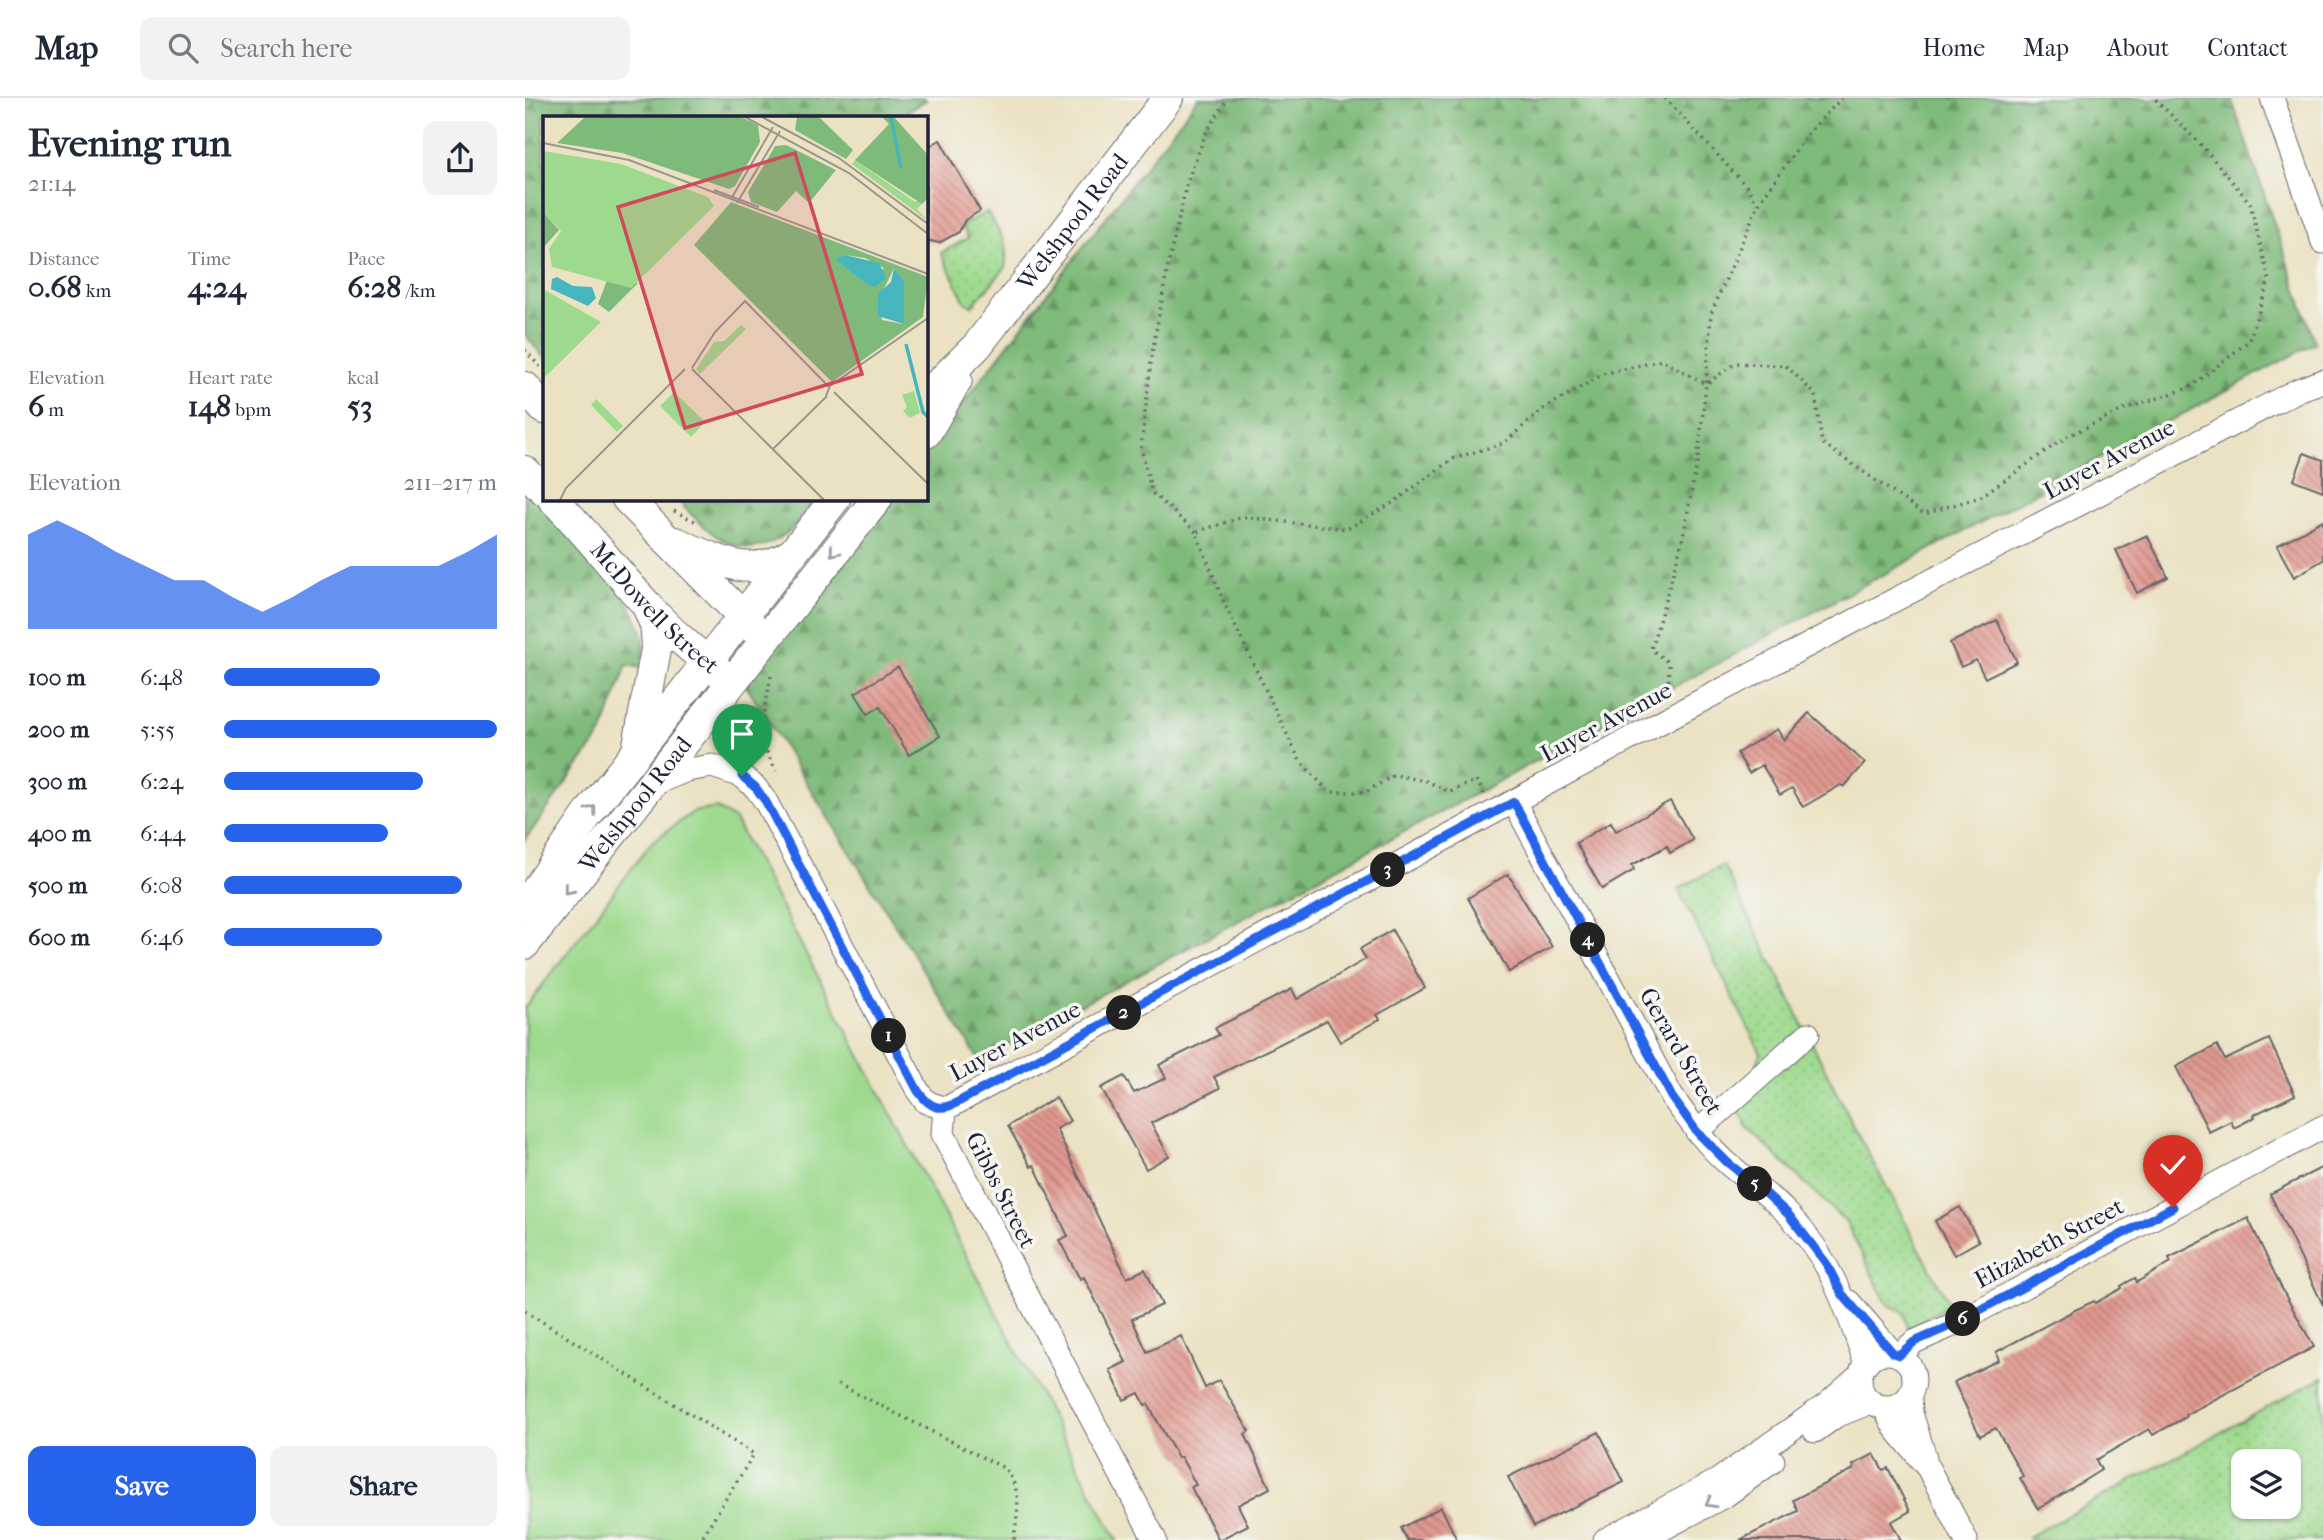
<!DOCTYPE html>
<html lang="en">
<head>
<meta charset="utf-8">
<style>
  :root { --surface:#fff; --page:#f2f2f3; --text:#1f2937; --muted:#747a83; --line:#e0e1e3; --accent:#2563eb }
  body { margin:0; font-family:"IM FELL French Canon",serif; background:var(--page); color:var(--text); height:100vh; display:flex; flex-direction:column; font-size:26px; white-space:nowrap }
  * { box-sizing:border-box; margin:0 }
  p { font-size:23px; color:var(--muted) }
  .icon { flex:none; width:38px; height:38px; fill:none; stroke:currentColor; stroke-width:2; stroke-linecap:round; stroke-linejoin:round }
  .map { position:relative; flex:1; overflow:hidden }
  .sheet { display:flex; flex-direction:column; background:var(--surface); width:525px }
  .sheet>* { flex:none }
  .fabs { position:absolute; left:1706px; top:1351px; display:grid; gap:14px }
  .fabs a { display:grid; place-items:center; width:70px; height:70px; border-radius:14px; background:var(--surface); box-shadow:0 2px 5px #0004; font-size:35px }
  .pin { position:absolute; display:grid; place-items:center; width:60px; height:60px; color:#fff; margin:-72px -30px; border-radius:50% 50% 50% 0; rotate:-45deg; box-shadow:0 0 7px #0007 }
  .pin .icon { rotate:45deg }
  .km { position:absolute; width:35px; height:35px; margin:-18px; border-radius:50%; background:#222; color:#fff; font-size:19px; line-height:35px; text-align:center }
  .round { display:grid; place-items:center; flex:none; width:74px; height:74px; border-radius:14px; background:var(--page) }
  .head { display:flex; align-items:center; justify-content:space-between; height:119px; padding:0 28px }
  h1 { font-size:38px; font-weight:700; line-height:52px }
  .metrics { display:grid; grid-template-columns:repeat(3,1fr); gap:10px; height:119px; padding:7px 28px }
  .metrics div { display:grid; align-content:center }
  .metrics b { font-size:30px; font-weight:700 }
  .metrics small { font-size:19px; font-weight:400 }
  .metrics p { font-size:19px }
  .chart { height:196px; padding:14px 28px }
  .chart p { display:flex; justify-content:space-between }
  .chart svg { width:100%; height:126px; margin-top:7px; fill:var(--accent); opacity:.7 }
  .primary-button { display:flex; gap:14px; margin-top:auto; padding:14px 28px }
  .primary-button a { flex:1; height:80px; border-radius:14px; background:var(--accent); color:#fff; font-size:28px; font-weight:700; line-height:80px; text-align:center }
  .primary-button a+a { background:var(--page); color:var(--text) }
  ul { padding:0 28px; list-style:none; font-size:23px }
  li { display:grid; grid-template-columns:112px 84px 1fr; align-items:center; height:52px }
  li i { height:18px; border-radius:9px; background:var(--accent) }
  header { display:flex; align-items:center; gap:42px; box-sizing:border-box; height:98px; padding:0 35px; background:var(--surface); border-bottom:2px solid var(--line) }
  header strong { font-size:33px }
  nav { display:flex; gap:38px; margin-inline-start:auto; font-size:24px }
  .search { width:490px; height:63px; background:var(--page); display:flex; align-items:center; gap:18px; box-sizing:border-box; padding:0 24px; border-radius:14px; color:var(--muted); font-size:26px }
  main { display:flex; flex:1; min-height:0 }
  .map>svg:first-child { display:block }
</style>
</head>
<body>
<header>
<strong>Map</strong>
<div class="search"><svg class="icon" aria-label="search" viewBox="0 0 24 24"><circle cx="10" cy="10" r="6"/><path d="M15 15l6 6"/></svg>Search here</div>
<nav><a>Home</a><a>Map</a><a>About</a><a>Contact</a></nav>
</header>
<main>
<section class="sheet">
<div class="head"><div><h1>Evening run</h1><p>21:14</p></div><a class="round"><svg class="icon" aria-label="share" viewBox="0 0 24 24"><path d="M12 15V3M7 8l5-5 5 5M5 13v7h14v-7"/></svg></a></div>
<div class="metrics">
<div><p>Distance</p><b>0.68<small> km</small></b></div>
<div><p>Time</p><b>4:24</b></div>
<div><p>Pace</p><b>6:28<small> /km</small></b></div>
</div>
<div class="metrics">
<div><p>Elevation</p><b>6<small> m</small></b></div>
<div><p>Heart rate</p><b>148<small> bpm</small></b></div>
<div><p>kcal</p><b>53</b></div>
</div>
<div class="chart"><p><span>Elevation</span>211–217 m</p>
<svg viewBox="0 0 160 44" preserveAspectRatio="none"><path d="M0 44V11L10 6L20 11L30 17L40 22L50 27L60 27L70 33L80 38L90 33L100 27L110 22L120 22L130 22L140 22L150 17L160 11V44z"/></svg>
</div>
<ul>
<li><b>100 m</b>6:48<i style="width:57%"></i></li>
<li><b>200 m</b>5:55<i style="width:100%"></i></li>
<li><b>300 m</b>6:24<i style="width:73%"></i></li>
<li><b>400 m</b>6:44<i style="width:60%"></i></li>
<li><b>500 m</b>6:08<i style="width:87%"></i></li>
<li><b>600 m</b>6:46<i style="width:58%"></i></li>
</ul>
<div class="primary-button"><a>Save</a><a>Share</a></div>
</section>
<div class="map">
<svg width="1798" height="1442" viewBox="0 0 1798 1442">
  <defs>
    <pattern id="grass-dots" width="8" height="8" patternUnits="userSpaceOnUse" patternTransform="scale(1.75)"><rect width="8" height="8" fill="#9eda8e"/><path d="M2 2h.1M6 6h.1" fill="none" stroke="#88bb7b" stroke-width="1.8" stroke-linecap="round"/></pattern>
    <pattern id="forest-firs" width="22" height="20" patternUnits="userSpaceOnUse" patternTransform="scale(1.75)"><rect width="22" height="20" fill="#7eba79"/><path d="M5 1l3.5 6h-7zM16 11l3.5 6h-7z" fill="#679764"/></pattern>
    <pattern id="building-back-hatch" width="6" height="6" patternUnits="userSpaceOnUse" patternTransform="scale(1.75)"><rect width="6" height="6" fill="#e0988f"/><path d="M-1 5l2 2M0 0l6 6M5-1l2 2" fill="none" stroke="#b57c76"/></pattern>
  </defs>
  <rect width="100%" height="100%" fill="#f6f6f2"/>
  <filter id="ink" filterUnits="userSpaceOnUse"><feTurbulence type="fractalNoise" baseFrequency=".0143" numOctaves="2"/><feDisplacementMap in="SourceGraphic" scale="14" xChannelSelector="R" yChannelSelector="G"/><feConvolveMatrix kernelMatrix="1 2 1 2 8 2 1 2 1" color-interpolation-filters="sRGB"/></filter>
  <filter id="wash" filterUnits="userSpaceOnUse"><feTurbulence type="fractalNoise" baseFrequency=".00686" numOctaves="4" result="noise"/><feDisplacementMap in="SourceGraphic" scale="28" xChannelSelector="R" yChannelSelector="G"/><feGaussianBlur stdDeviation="1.57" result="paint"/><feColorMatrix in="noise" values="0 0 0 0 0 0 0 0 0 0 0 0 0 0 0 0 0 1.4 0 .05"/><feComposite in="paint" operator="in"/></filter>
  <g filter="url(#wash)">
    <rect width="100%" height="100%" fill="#ebe2c3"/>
    <g fill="url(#grass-dots)" stroke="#607e64" stroke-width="2" fill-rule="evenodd">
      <path d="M 462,114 C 474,134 485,145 480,170 L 447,208 L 440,204 L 416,155 L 443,140 L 437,128 Z"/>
      <path d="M 1198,767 L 1329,1029 L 1425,1207 L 1383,1230 L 1378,1214 L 1362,1206 L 1321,1124 L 1222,1030 L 1214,1012 L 1236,955 L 1153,791 Z"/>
      <path d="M 1798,1279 L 1798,1442 L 1505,1442 L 1503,1439 ZM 1764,1363 L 1764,1409 L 1718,1409 L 1718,1363 Z"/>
    </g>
    <g fill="url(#forest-firs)" stroke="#506e5a" stroke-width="2">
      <path d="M 0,0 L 400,0 L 401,2 L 373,19 L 19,19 L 19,259 L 0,237 Z"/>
      <path d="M 673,0 L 1706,0 L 1790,245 L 454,962 L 220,586 L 364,401 L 401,401 L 401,353 Z"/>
      <path d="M 0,388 C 34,424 107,490 118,538 C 121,547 117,561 117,570 L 102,567 L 77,635 L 0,742 Z"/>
      <path d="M 151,401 L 290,401 C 282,411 273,427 262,435 C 215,471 184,434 151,401 Z"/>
    </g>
    <path fill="#9eda8e" stroke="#607e64" stroke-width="2" d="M 191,710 L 210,722 L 592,1442 L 0,1442 L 0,910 L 127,744 L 168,714 Z"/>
    <g id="blocks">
      <g fill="url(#building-back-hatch)">
        <path d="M 415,42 L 455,113 L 440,122 L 434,134 L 414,145 L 401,142 L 401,50 Z"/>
        <path d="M 1779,355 L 1798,362 L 1798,393 L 1769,382 Z"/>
        <path d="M 1798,422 L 1798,462 L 1769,479 L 1752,448 Z"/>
        <path d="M 1622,437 L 1643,479 L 1612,495 L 1591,452 Z"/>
        <path d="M 1472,522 L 1492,564 L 1460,580 L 1451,562 L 1436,569 L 1425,545 Z"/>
        <path d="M 373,569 L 415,638 L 384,657 L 355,609 L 343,616 L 330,595 Z"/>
        <path d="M 1284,615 L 1340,665 L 1319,689 L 1316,687 L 1278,709 L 1267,690 L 1255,697 L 1237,667 L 1224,675 L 1212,655 L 1252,631 L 1259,642 Z"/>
        <path d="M 1145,703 L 1168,742 L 1145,755 L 1142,748 L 1107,767 L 1109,772 L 1077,791 L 1051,745 L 1086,724 L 1091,733 Z"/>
        <path d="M 983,776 L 1027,849 L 984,874 L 943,800 Z"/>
        <path d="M 867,832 L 900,890 L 852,917 L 855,921 L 815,944 L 802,922 L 689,979 L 695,990 L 626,1025 L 644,1058 L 621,1071 L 576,990 L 599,978 L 609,995 L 641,980 L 634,967 L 694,937 L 690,930 L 767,891 L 772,901 L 841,861 L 835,851 Z"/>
        <path d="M 1744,941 L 1770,997 L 1728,1017 L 1730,1019 L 1709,1030 L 1706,1023 L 1684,1034 L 1651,969 L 1692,947 L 1700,962 Z"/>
        <path d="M 531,999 L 545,1023 L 531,1031 L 602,1180 L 620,1171 L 637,1207 L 607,1221 L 622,1254 L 656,1238 L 680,1290 L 694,1282 L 724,1333 L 720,1336 L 745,1390 L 713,1407 L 723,1427 L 694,1442 L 666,1389 L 671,1387 L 656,1359 L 653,1360 L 623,1306 L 620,1307 L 614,1295 L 599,1302 L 585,1272 L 601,1264 L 559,1179 L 555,1181 L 534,1142 L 543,1138 L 509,1067 L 506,1069 L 483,1028 Z"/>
        <path d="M 1798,1069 L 1798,1207 L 1745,1096 Z"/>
        <path d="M 1435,1109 L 1454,1143 L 1429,1157 L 1410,1123 Z"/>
        <path d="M 1723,1120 L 1758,1193 L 1789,1249 L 1660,1317 L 1661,1319 L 1628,1337 L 1624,1331 L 1571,1362 L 1576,1372 L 1513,1411 L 1495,1380 L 1498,1378 L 1471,1330 L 1455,1338 L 1429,1284 L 1474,1262 L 1471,1254 L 1548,1213 L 1569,1203 L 1570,1205 L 1597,1190 L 1596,1188 L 1610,1180 L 1612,1184 L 1646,1164 L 1644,1160 Z"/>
        <path d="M 1074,1334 L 1099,1384 L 1008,1429 L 983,1379 Z"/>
        <path d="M 1349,1356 L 1358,1372 L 1363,1370 L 1385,1413 L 1366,1424 L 1376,1442 L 1215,1442 L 1273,1413 L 1268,1402 L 1329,1371 L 1328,1367 Z"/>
        <path d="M 916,1409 L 932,1442 L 882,1442 L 876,1430 Z"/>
      </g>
    </g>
  </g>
  <g filter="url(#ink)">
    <use href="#blocks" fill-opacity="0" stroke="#68656b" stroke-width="2"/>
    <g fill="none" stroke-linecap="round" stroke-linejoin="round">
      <defs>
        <g id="minor">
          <path d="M 1747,0 L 1798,144"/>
          <path d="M 128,686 L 162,672 L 187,668 L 217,678 L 231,690 L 241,704 L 281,779 L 393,993 L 401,1004 L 420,1011"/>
          <path d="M 989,704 L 1147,999 C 1164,1022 1180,1045 1201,1064 C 1221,1082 1244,1096 1263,1116 C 1306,1161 1321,1208 1341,1266"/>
          <path d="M 420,1011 L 1143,620 L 1773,292 L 1798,283"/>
          <path d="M 420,1011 L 418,1036 L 630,1442"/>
          <path d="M 1172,1034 L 1283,936"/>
          <path d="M 1324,1204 L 1368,1255"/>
          <circle cx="1362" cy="1282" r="27"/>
          <path d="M 1374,1257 L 1389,1244 L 1423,1229 L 1798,1029"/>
          <path d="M 1385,1298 L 1386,1315 L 1400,1360"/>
          <path d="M 1359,1309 L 1370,1330 L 1403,1370 L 1441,1442"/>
          <path d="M 1290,1333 L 1311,1318 L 1346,1304"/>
          <path d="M 1080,1442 L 1192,1383 L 1301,1307 L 1336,1276"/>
          <path d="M 1117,1442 L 1201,1397 L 1248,1363"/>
        </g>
        <g id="major">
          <path d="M 0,289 L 19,311"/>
          <path id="s1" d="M 401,298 L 452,248 L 643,0"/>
          <path d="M 401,335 L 432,282"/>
          <path d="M 0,373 L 19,392"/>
          <path id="s2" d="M 28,401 C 61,434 89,471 121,506 C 143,532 170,554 197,576"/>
          <path d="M 102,401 L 229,530"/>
          <path d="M 150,444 C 189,460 224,483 264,457"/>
          <path d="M 113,647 L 132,546 L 130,527 L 122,508"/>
          <path d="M 0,808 L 66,712 L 310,401"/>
          <path id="s3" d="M 0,846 L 352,401"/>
        </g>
      </defs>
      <use href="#minor" stroke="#68656b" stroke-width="25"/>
      <use href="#major" stroke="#68656b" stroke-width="32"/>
      <g stroke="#68656b" stroke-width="3.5" stroke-dasharray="2 5" stroke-linecap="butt">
        <path d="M 1140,0 L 1223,90 L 1232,106"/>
        <path d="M 0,252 L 15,269"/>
        <path d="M 149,413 L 174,425"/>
        <path d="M 671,434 L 627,395 L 616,350 L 627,255 L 643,168 L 662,84 L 681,35 L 703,0"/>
        <path d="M 246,578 L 238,619 L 239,648 L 251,673"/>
        <path d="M 1143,597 L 1144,565 L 1126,551 L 1157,444 L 1173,360 L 1181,286 L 1211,265 L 1261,268 L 1290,296 L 1297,345 L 1399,416 L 1455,399 L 1543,338 L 1602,310 L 1664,290 L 1724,243 L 1744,182 L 1725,105 L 1680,51 L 1629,0"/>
        <path d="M 959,696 L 951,682 L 925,694 L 901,683 L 869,677 L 841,694 L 804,694 L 775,663 L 700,507 L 671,434 L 718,419 L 822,431 L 869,404 L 927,361 L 979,345 L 1017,312 L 1078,276 L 1137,262 L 1181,286 L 1186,216 L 1233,107 L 1282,36 L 1317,0"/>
        <path d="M 0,1213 L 229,1356 L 175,1442"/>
        <path d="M 313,1286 L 479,1370 C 499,1393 492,1414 489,1442"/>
      </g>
      <use href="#minor" stroke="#fff" stroke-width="23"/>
      <use href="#major" stroke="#fff" stroke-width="30"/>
    </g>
    <defs><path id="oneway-chevron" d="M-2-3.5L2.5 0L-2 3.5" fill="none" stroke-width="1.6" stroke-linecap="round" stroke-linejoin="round" transform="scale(1.75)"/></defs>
    <g stroke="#9c9ca7">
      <use href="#oneway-chevron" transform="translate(309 454) rotate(128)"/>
      <use href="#oneway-chevron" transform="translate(67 712) rotate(-54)"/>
      <use href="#oneway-chevron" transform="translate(43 792) rotate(129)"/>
      <use href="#oneway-chevron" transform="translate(1185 1405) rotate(151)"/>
    </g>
  </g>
  <g fill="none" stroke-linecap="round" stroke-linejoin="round" filter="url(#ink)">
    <defs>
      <path id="route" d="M 217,678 L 231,690 L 241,704 L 393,993 C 405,1010 415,1014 433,1004 L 989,704 L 1147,999 L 1172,1034 L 1203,1065 L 1236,1091 L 1263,1116 L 1301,1165 L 1317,1196 L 1368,1255 L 1374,1257 L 1389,1244 L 1423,1229 L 1648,1109"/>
    </defs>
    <use href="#route" stroke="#fff" stroke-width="14"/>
    <use href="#route" stroke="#2563eb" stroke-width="9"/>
  </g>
  <g text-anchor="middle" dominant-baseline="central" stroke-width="7" stroke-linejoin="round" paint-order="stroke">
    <g font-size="24" fill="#22223b" stroke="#f6f6f2">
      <text stroke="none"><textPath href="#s1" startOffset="228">Welshpool Road</textPath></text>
      <text transform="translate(1584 361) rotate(-28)">Luyer Avenue</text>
      <text stroke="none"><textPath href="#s2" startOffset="149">McDowell Street</textPath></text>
      <text transform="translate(1081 624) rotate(-28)">Luyer Avenue</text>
      <text stroke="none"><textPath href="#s3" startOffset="178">Welshpool Road</textPath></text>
      <text transform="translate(490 943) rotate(-28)">Luyer Avenue</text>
      <text transform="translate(1156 953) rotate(60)">Gerard Street</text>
      <text transform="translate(476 1092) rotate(63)">Gibbs Street</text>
      <text transform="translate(1524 1145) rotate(-28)">Elizabeth Street</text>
    </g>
  </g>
  <g transform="translate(18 18)">
    <rect width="385" height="385" fill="#ebe2c3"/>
    <path d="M 312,44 L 372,86 L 375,84 L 379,88 L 374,93 L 385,105 L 309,48 ZM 198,209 L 203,213 L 157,258 L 153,253 L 171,226 L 181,225 ZM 131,276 L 162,306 L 148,321 L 117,290 ZM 53,283 L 80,310 L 74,316 L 48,289 Z" fill="#9eda8e"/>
    <path d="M 42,1 L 198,1 L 215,9 L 217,26 L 192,70 L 186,73 L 79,37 L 14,27 ZM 254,1 L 276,1 L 310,34 L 303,43 L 259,18 L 252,14 ZM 339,1 L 351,1 L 385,39 L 385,82 L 379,88 L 312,44 L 346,8 ZM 243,29 L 293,54 L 266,87 L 253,75 L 234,96 L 208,86 L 205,76 L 232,30 ZM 188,86 L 385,161 L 380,201 L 289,266 L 151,129 ZM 302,139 L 322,142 L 341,152 L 323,168 L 293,143 ZM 351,152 L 361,165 L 360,208 L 339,204 L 335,185 ZM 0,96 L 16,114 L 0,132 ZM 66,159 L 95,167 L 66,196 L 55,188 Z" fill="#7eba79" fill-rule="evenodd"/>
    <path d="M 0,173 L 58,206 L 0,263 ZM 371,275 L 377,297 L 367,302 L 360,295 L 364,291 L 359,279 Z" fill="#9eda8e"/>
    <path d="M 0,35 L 78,48 L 165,81 L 171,90 L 88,172 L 9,151 L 6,133 L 18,115 L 0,96 Z" fill="#9eda8e"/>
    <path d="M 302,139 L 336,147 L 343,162 L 332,171 L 323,168 L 292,143 ZM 351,152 L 361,165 L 361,208 L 335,200 L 335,178 L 348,166 ZM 14,161 L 30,170 L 49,171 L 53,182 L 45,190 L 8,173 L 9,163 Z" fill="#46b5be"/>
    <path fill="none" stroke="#46b5be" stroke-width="3.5" d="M 348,1 L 358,52M 363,228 L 380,296 L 385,301"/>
    <path fill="none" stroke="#9b958d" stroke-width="2" d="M 202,1 L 306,57 L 385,118M 219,1 L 296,42 L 385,108M 0,27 L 86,44 L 385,158M 171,74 L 216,91M 188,83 L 230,11M 194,87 L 237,15M 149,252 L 172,216 L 202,185 L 286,271M 149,253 L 281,384M 291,276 L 385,368M 283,280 L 287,270 L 385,202M 230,333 L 284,280M 17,384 L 23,372 L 142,253"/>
    <path fill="#d1495b" fill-opacity="0.15" stroke="#d1495b" stroke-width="3.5" d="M 252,37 L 319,258 L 142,312 L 75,91 Z"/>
    <rect width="385" height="385" fill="none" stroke="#22223b" stroke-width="3.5"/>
  </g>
</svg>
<div class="fabs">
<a><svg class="icon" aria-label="layers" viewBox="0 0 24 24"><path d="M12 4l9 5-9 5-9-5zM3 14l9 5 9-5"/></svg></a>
</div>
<div class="pin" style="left:217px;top:678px;background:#1e9e55"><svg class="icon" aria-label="arrive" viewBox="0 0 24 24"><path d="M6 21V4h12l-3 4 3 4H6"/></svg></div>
<div class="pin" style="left:1648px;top:1109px;background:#d93025"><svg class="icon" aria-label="check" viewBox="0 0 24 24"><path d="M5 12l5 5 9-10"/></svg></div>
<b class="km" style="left:364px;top:938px">1</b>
<b class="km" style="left:599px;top:915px">2</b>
<b class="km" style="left:863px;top:772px">3</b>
<b class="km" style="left:1063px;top:842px">4</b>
<b class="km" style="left:1230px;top:1086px">5</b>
<b class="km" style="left:1438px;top:1221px">6</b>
</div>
</main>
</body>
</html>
